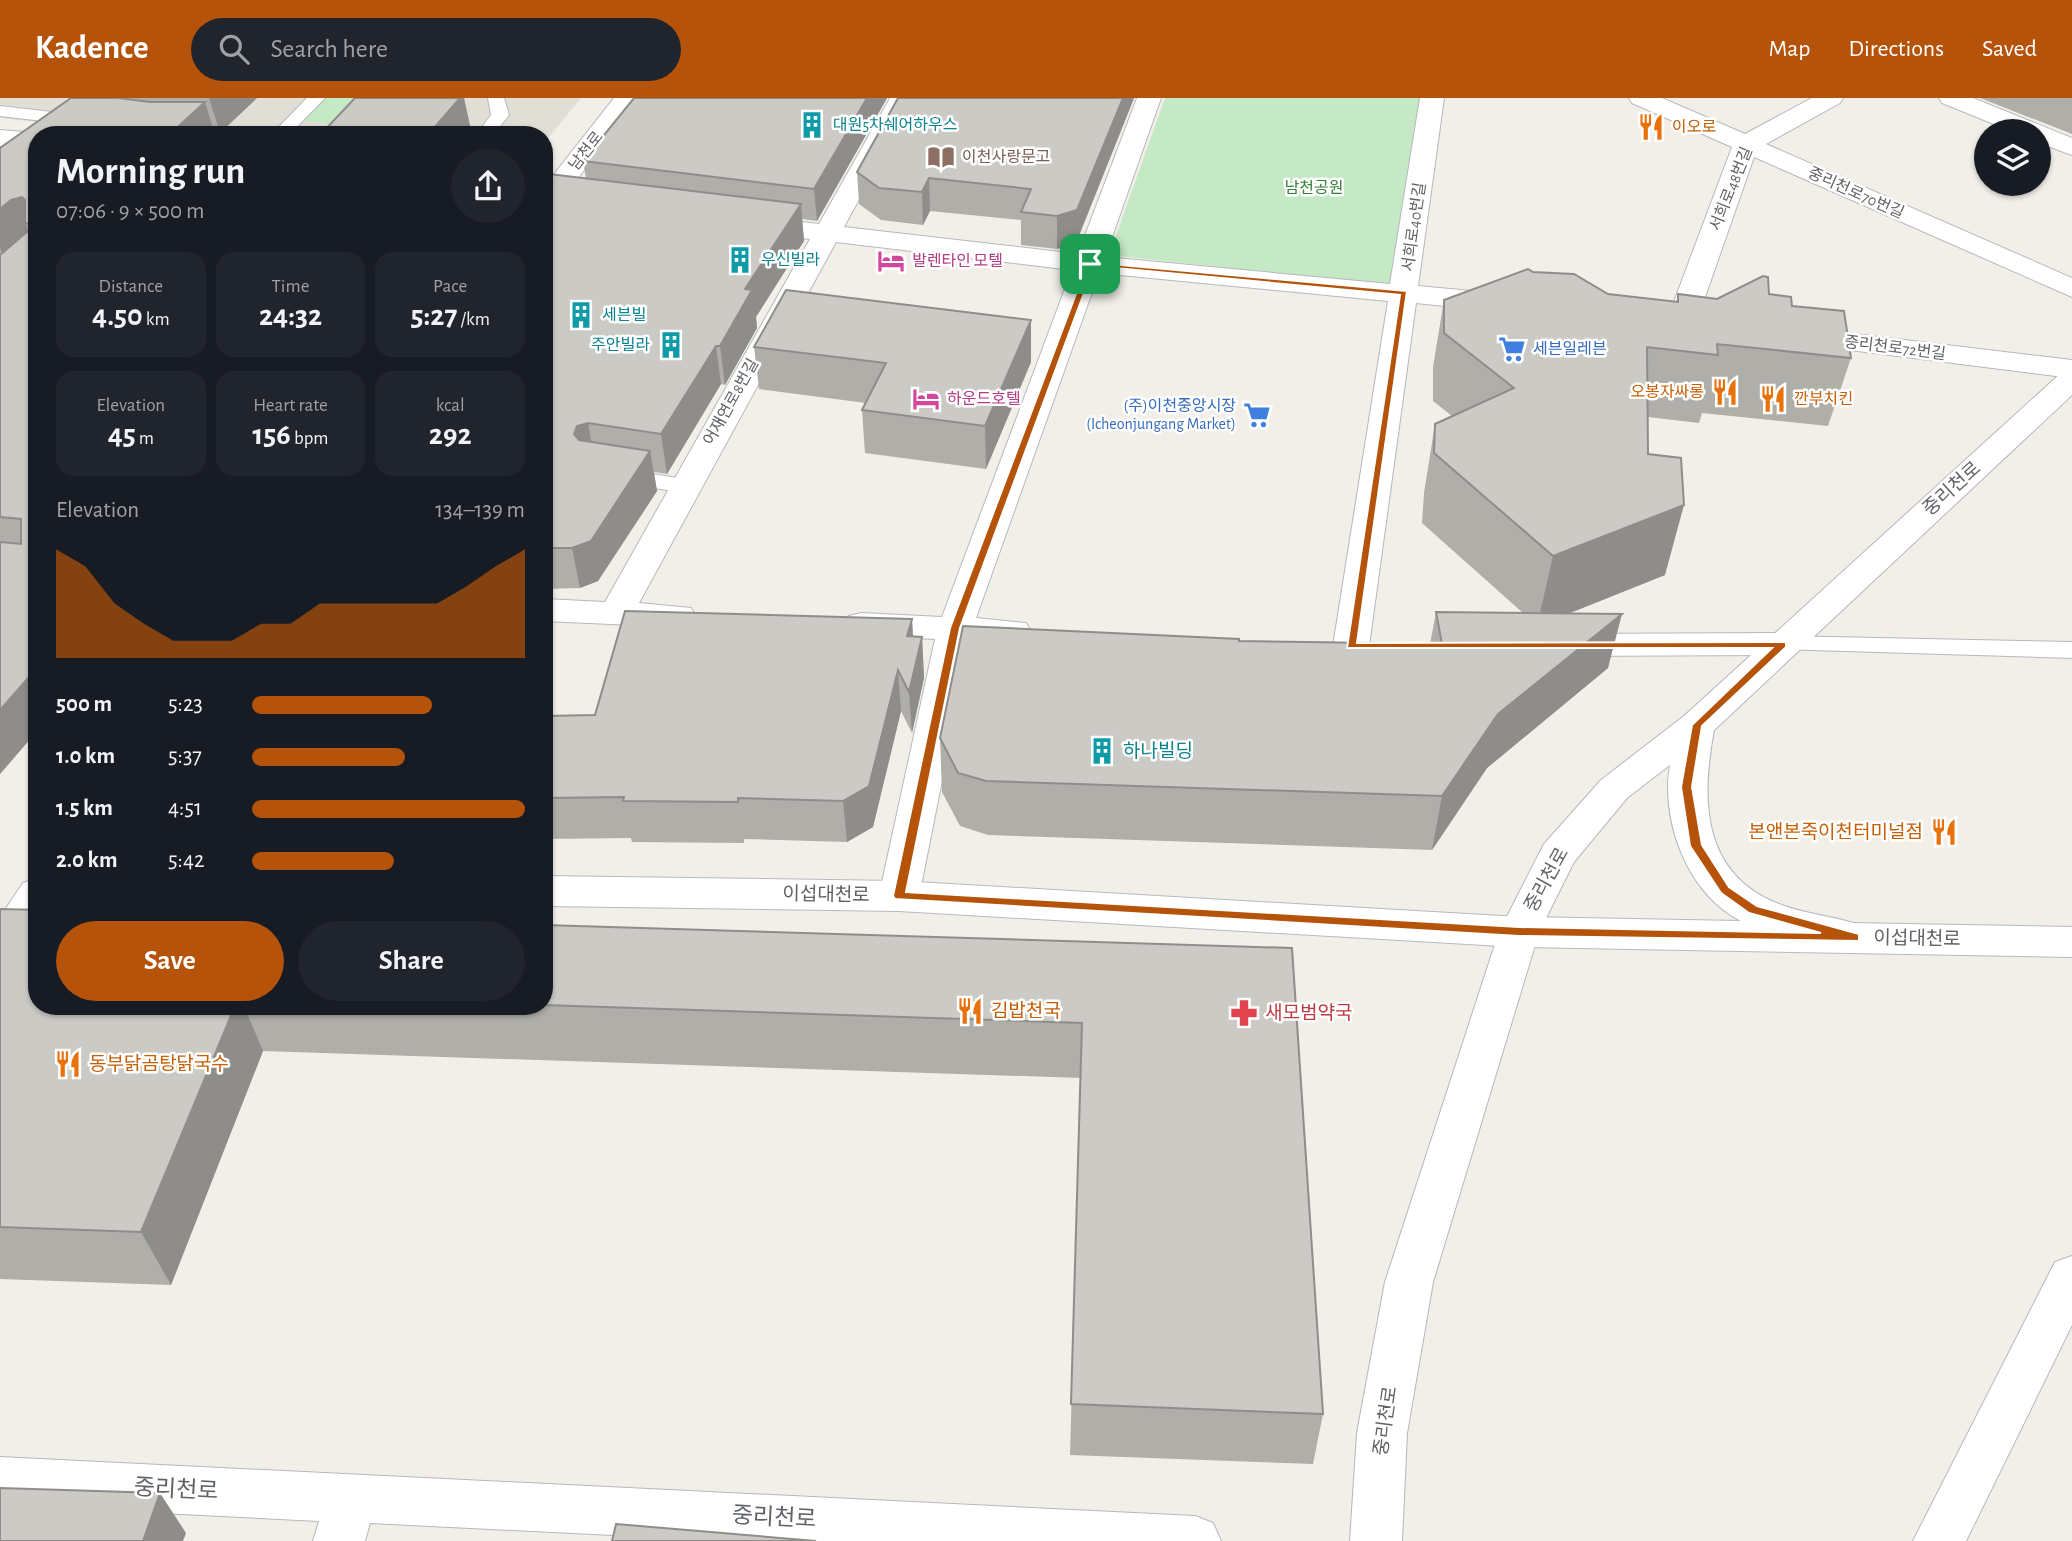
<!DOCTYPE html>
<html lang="en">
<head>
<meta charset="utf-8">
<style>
  :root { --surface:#171b24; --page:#20242c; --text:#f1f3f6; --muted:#9ea1a6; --accent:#b45309 }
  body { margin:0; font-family:"Alegreya Sans","Noto Sans KR",sans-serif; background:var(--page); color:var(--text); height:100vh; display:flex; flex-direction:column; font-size:26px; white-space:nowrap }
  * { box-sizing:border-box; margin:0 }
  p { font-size:23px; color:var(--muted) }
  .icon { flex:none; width:38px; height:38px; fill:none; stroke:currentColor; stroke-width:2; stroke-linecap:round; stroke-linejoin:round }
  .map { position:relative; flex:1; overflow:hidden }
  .side { position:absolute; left:28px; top:28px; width:525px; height:889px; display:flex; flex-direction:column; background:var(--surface); border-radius:28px; box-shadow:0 2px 5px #0004 }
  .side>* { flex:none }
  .controls { position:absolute; left:1974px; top:21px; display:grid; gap:14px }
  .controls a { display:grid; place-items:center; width:77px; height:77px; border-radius:50%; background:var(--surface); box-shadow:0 2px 5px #0004; font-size:35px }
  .pin { position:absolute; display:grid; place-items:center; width:60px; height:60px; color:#fff; margin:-30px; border-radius:14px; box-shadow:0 4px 10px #0006 }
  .round { display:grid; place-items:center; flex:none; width:74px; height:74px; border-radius:37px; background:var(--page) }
  .summary { display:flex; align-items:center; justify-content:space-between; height:119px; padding:0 28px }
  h1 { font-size:38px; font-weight:700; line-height:52px }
  .stats { display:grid; grid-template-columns:repeat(3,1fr); gap:10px; height:119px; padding:7px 28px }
  .stats div { display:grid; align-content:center; border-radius:18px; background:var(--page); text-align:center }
  .stats b { font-size:30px; font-weight:700 }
  .stats small { font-size:19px; font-weight:400 }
  .stats p { font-size:19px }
  .chart { height:196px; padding:14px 28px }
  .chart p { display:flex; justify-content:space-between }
  .chart svg { width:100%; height:126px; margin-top:7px; fill:var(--accent); opacity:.7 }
  .action { display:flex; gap:14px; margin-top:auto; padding:14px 28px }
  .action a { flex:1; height:80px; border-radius:42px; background:var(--accent); color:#fff; font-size:28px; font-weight:700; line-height:80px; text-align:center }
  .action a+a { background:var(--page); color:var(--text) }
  ul { padding:0 28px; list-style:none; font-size:23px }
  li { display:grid; grid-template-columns:112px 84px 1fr; align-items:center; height:52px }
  li i { height:18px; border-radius:9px; background:var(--accent) }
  header { display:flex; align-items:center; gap:42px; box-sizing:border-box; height:98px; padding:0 35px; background:var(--accent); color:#fff }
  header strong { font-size:33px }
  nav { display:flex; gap:38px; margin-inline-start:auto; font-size:24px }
  .search { width:490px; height:63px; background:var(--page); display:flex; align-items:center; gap:18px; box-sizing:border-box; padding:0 24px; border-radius:38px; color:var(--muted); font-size:26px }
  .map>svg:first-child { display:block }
</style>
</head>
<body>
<header>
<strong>Kadence</strong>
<div class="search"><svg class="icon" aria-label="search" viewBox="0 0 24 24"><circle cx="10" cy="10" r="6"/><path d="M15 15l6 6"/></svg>Search here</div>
<nav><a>Map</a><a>Directions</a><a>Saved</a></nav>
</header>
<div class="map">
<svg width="2072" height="1443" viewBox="0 0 2072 1443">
  <rect width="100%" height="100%" fill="#f1efe8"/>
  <path fill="#e1ded6" d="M 0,0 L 581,0 L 544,45 L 544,37 L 154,37 L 0,20 Z"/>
  <g fill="#c5e8c5">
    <path d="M 324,0 L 391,0 L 364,29 L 302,23 Z"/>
    <path d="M 1165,0 L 1420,0 L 1390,187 L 1109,157 Z"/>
  </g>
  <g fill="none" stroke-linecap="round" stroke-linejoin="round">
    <defs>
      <g id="service">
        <path d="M 307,0 L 325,0 L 289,37 L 271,37 Z"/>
        <path d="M 488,0 L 504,0 L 509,17 L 493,37 L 476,37 L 491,17 Z"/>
        <path d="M 0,8 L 78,17 L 87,22 L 78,27 L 0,18 Z"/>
        <path d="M 621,371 L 684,381 L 692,383 L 695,388 L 692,393 L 684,395 L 613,383 L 610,378 L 613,373 Z"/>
        <path d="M 1782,538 L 2072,544 L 2072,560 L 1774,551 L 1770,546 L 1774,541 Z"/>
      </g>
      <g id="minor">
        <path d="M 890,0 L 914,0 L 844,129 L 1078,156 L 1137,0 L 1161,0 L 1105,159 L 1390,186 L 1420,0 L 1444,0 L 1418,188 L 1503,196 L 1513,199 L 1517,205 L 1513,211 L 1503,214 L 1416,205 L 1369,548 L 1363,556 L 1351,559 L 1339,556 L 1333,548 L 1388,203 L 1099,175 L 976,520 L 1026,525 L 1031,533 L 1026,541 L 1014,544 L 970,542 L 919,798 L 913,808 L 899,813 L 885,808 L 879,798 L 935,541 L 861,537 L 849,534 L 844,526 L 849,518 L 861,515 L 942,519 L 1072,172 L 836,144 L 639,505 L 691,510 L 696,518 L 691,526 L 679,529 L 544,523 L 544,501 L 605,504 L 810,141 L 742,132 L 738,126 L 742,120 L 752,118 L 819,126 Z"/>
        <path d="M 1629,0 L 1662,0 L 1745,36 L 1812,0 L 1843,0 L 1840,5 L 1766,46 L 2072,180 L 2072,199 L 1754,59 L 1696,225 L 1691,231 L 1681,234 L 1671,231 L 1666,225 L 1732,49 L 1632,5 Z"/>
        <path d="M 0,32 L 37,35 L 43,37 L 37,37 L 37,51 L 0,48 Z"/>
        <path d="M 1796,229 L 2072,262 L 2072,280 L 1786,244 L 1781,238 L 1786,232 Z"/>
        <path d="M 1782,535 L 1794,538 L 1800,546 L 1794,554 L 1782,557 L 1564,558 L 1552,555 L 1546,547 L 1552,539 L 1564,536 Z"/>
        <path d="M 1697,615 L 1710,618 L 1715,627 C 1701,697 1699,775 1779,806 C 1804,816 1832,818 1857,826 L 1863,837 L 1857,848 L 1843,852 C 1809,843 1771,839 1739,822 C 1692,797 1667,738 1668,685 C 1669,666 1674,646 1679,627 L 1684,618 Z"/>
        <path d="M 2072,1158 L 2072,1227 L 1966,1443 L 1913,1443 L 2055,1164 Z"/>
        <path d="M 0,1359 L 1195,1418 L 1213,1425 L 1221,1443 L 733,1443 L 370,1425 L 365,1443 L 313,1443 L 319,1423 L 0,1407 Z"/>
      </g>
      <g id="tertiary">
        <path d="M 614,0 L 639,0 L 553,113 L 544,115 L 544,89 Z"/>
        <path d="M 1939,0 L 1973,0 L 2072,40 L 2072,57 L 2039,45 L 2039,33 L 2011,33 L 1942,5 Z"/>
        <path d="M 2072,272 L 2072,297 L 1710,636 L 1627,700 L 1574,764 L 1539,834 L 1433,1184 L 1407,1335 L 1402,1443 L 1350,1443 L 1357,1335 L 1385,1184 L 1499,834 L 1544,746 L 1601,682 L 1684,618 L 2061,275 Z"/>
        <path d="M 37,780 L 37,828 L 14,862 L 0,866 L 0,819 L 23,785 Z"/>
      </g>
      <path id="secondary" d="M 544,778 L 899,783 L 1519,819 L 2072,829 L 2072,859 L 1519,849 L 899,813 L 544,808 Z"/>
    </defs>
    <use href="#service" stroke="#b5b8bc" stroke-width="2"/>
    <use href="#minor" stroke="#b5b8bc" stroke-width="2"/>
    <use href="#tertiary" stroke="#b5b8bc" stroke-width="2"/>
    <use href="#secondary" stroke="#b6babf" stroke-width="2"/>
    <use href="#service" fill="#fff" fill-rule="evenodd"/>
    <use href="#minor" fill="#fff" fill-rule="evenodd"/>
    <use href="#tertiary" fill="#fff" fill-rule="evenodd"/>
    <use href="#secondary" fill="#fff" fill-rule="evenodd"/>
  </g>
  <g fill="#afaea9">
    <path d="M 71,0 L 257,0 L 220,35 L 213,31 L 37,37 L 37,633 L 0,676 L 0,50 Z"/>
    <path d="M 634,0 L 887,0 L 817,123 L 802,121 L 804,143 L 756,219 L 757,230 L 725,287 L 721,286 L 667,376 L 654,374 L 657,393 L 598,483 L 580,490 L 544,491 L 544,78 L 586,80 L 583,63 Z"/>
    <path d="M 898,0 L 1134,0 L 1076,145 L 1057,151 L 1021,147 L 1021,122 L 930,113 L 923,127 L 881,122 L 859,106 L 857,74 Z"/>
    <path d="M 1980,0 L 2072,0 L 2072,36 Z"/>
    <path d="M 1533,174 L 1608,196 L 1676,204 L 1678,196 L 1717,201 L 1769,196 L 1792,208 L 1851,260 L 1828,328 L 1702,315 L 1699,325 L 1648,319 L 1648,356 L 1665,477 L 1568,516 L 1608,570 L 1487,670 L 1432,752 L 988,737 L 960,728 L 942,694 L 940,640 L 1239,543 L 1430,546 L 1436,514 L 1523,515 L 1422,425 L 1424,395 L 1435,326 L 1452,318 L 1433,303 L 1433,269 L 1444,202 Z"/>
    <path d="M 754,249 L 1031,264 L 986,371 L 865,355 L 862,312 L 866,305 L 759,291 Z"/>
    <path d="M 912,521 L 913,539 L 922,539 L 924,580 L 912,635 L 901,613 L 873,729 L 847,744 L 744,741 L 744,745 L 632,744 L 631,740 L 544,741 L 544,618 L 595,617 Z"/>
    <path d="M 0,813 L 37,908 L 544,908 L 544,827 L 1292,850 L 1323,1316 L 1313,1366 L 1070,1357 L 1081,980 L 263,953 L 171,1187 L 0,1181 Z"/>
  </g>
  <g fill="#8f8d8a">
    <path d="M 209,0 L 257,0 L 220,35 Z"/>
    <path d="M 432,0 L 464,0 L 471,32 L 467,37 L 428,37 Z"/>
    <path d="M 867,0 L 887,0 L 817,123 L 814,91 Z"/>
    <path d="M 1123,0 L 1134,0 L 1076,145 L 1057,151 L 1057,118 Z"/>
    <path d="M 205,4 L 215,37 L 169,37 Z"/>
    <path d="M 929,80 L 930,113 L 923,127 L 922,94 Z"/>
    <path d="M 22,99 L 33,126 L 25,125 L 30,138 L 4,159 L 0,150 L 0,111 L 11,102 Z"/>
    <path d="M 801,106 L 804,143 L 756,219 L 757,230 L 725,287 L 720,248 L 745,191 Z"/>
    <path d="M 1031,222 L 1031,264 L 986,371 L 985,328 Z"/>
    <path d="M 716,248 L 721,286 L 667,376 L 661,336 Z"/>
    <path d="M 588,325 L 595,364 L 574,336 L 577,328 Z"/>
    <path d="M 650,353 L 657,393 L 598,483 L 580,490 L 572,450 Z"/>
    <path d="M 1684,407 L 1665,477 L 1537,528 L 1553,458 Z"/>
    <path d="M 1622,516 L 1608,570 L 1487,670 L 1432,752 L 1442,698 L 1498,616 Z"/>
    <path d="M 912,521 L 914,561 L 907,538 Z"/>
    <path d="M 922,539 L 924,580 L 912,635 L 909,594 Z"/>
    <path d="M 37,570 L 37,633 L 0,676 L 0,612 Z"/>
    <path d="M 898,572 L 901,613 L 873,729 L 847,744 L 843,703 Z"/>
    <path d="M 235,908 L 244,908 L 263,953 L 171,1187 L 141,1134 Z"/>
    <path d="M 160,1395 L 186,1435 L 183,1443 L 143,1443 Z"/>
  </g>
  <g fill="#cccac5" stroke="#8f8d8a" stroke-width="2">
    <path d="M 71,0 L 118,0 L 150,4 L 205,4 L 169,37 L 37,37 L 37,570 L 0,612 L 0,444 L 21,446 L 21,421 L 0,419 L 0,157 L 35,127 L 25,125 L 25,102 L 22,99 L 11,102 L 0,111 L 0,50 Z"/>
    <path d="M 355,0 L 460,0 L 428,37 L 320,37 Z"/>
    <path d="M 634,0 L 867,0 L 814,91 L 583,63 Z"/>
    <path d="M 898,0 L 1123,0 L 1077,112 L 1057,118 L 1021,114 L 1031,91 L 929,80 L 922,94 L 879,90 L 857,74 Z"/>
    <path d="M 549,76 L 801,106 L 745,191 L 752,192 L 720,248 L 716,248 L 661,336 L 588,325 L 577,328 L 574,336 L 579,342 L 650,353 L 591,443 L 572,450 L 544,450 L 544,78 Z"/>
    <path d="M 1528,171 L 1533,174 L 1574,176 L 1608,196 L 1678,204 L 1678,196 L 1717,201 L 1763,178 L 1768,179 L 1769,196 L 1791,199 L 1792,208 L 1844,213 L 1851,260 L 1717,246 L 1718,257 L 1647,249 L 1648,356 L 1681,360 L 1684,407 L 1553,458 L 1434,355 L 1435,326 L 1514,290 L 1444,235 L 1444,202 Z"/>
    <path d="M 786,192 L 1031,222 L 985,328 L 862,312 L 886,265 L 754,249 Z"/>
    <path d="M 625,513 L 912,521 L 907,538 L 922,539 L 909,594 L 898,572 L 869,688 L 843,703 L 738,700 L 738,704 L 623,703 L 624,699 L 544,700 L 544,618 L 595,617 Z"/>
    <path d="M 1436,514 L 1622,516 L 1498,616 L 1442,698 L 986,683 L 958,675 L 940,640 L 963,528 L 1239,541 L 1239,543 L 1442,546 Z"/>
    <path d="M 1,811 L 37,812 L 37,908 L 235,908 L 141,1134 L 0,1129 L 0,813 Z"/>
    <path d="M 544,827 L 1292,850 L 1323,1316 L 1071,1306 L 1082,925 L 544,907 Z"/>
    <path d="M 0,1390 L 160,1395 L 143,1443 L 0,1443 Z"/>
    <path d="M 616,1426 L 816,1443 L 612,1443 Z"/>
  </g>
  <path fill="#b45309" stroke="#fff" stroke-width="2" fill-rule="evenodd" d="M 1088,164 L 1407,193 L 1357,545 L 1786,544 L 1786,549 L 1702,628 L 1692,689 L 1702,747 L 1729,789 L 1757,808 L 1859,836 L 1859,843 L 1519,838 L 895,801 L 893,798 L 950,530 ZM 1094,168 L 1400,197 L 1347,550 L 1772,550 L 1692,627 L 1681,689 L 1690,748 L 1721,795 L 1749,815 L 1821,835 L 1519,829 L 906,794 L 960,530 Z"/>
  <defs>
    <symbol id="building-bare" viewBox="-9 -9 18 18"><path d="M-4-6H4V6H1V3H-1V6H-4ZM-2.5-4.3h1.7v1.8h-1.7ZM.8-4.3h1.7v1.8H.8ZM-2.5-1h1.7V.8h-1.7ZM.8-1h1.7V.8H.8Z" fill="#0f9aa8" stroke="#fff" stroke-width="2.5" paint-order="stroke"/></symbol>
    <symbol id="restaurant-bare" viewBox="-9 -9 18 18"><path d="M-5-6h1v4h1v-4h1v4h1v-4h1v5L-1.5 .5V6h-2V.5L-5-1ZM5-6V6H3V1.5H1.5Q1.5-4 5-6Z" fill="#e8710a" stroke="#fff" stroke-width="2.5" paint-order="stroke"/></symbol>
    <symbol id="library-bare" viewBox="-9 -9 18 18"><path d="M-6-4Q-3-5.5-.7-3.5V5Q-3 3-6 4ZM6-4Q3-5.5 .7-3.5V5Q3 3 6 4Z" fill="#8d6e63" stroke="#fff" stroke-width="2.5" paint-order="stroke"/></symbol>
    <symbol id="hotel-bare" viewBox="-9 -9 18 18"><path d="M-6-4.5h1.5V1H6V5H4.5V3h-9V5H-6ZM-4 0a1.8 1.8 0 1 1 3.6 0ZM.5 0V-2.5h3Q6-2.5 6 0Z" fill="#d1479c" stroke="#fff" stroke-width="2.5" paint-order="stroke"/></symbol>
    <symbol id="supermarket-bare" viewBox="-9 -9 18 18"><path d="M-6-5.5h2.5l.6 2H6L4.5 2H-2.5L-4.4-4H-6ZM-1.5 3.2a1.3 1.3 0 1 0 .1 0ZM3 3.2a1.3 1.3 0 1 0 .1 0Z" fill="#3f7fe0" stroke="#fff" stroke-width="2.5" paint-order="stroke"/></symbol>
    <symbol id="pharmacy-bare" viewBox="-9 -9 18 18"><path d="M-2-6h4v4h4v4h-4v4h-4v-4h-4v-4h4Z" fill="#e0444e" stroke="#fff" stroke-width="2.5" paint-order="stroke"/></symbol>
  </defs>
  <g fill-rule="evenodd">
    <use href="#building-bare" x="793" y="8" width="38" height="38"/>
    <use href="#restaurant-bare" x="1632" y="10" width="38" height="38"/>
    <use href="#library-bare" x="922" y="40" width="38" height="38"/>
    <use href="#building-bare" x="721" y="143" width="38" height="38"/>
    <use href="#hotel-bare" x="872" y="144" width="38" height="38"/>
    <use href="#building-bare" x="562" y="198" width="38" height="38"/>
    <use href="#building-bare" x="652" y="228" width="38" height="38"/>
    <use href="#supermarket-bare" x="1493" y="232" width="38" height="38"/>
    <use href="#restaurant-bare" x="1706" y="275" width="38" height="38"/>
    <use href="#hotel-bare" x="907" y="282" width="38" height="38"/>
    <use href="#restaurant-bare" x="1754" y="282" width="38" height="38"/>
    <use href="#supermarket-bare" x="1238" y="298" width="38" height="38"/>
    <use href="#building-bare" x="1083" y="634" width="38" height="38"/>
    <use href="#restaurant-bare" x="1925" y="715" width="38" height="38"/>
    <use href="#restaurant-bare" x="951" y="894" width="38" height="38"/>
    <use href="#pharmacy-bare" x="1225" y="896" width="38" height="38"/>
    <use href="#restaurant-bare" x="49" y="947" width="38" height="38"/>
  </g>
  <g text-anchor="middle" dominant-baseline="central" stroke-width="5" stroke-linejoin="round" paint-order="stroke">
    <g font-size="16" fill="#0d838f" stroke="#fff" text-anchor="start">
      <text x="833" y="27">대원5차쉐어하우스</text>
      <text x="761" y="162">우신빌라</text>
      <text x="602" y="217">세븐빌</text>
      <text x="650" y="247" text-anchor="end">주안빌라</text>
    </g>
    <g font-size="16" fill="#c56008" stroke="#fff" text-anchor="start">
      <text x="1672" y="29">이오로</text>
      <text x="1704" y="294" text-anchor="end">오봉자싸롱</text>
      <text x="1794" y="301">깐부치킨</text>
    </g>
    <g font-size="16" fill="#5f6368" stroke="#fff">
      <text transform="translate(586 53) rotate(-52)">남천로</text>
      <text transform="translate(1731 91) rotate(-68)">서희로48번길</text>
      <text transform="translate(1856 95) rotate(24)">중리천로70번길</text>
      <text transform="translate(1414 129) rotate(-82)">서희로40번길</text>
      <text transform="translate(1895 250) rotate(7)">중리천로72번길</text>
      <text transform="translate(731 304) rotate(-61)">어재연로8번길</text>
    </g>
    <g font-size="16" fill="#785e54" stroke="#fff" text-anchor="start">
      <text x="962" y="59">이천사랑문고</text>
    </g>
    <g font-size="16" fill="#348238" stroke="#fff">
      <text x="1314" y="90">남천공원</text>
    </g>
    <g font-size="16" fill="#b23c85" stroke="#fff" text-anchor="start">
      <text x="912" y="163">발렌타인 모텔</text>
      <text x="947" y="301">하운드호텔</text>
    </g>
    <g font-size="16" fill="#366cbe" stroke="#fff" text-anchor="start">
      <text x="1533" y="251">세븐일레븐</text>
      <text x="1236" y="308" text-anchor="end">(주)이천중앙시장<tspan x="1236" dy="18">(Icheonjungang Market)</tspan></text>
    </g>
    <g font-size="19" fill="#5f6368" stroke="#fff">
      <text transform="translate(1952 391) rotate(-42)">중리천로</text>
      <text transform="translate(1547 782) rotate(-61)">중리천로</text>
      <text transform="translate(826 797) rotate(1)">이섭대천로</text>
      <text transform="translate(1917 841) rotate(1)">이섭대천로</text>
      <text transform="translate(1386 1323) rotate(-82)">중리천로</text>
    </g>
    <g font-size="19" fill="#0d838f" stroke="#fff" text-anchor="start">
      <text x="1123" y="653">하나빌딩</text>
    </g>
    <g font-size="19" fill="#c56008" stroke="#fff" text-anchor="start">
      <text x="1923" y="734" text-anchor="end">본앤본죽이천터미널점</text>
      <text x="991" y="913">김밥천국</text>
      <text x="89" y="966">동부닭곰탕닭국수</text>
    </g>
    <g font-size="19" fill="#be3a42" stroke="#fff" text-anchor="start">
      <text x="1265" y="915">새모범약국</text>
    </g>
    <g font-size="23" fill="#5f6368" stroke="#fff">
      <text transform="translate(176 1392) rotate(3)">중리천로</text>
      <text transform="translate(774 1420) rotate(3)">중리천로</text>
    </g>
  </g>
</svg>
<div class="controls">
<a><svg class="icon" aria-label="layers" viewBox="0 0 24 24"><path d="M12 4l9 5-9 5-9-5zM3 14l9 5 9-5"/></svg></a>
</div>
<div class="pin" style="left:1090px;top:166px;background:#1e9e55"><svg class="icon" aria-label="arrive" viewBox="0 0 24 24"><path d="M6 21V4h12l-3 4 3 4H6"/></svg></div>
<section class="side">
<div class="summary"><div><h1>Morning run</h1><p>07:06 · 9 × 500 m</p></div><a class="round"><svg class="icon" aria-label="share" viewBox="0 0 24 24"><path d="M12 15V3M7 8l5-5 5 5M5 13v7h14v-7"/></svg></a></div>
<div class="stats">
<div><p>Distance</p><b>4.50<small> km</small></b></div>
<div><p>Time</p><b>24:32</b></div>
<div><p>Pace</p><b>5:27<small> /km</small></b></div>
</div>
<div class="stats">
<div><p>Elevation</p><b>45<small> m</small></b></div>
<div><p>Heart rate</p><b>156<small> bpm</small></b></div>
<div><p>kcal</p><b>292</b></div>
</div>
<div class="chart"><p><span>Elevation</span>134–139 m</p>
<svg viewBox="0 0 160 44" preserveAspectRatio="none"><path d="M0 44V6L10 12L20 25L30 32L40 38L50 38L60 38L70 32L80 32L90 25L100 25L110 25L120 25L130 25L140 19L150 12L160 6V44z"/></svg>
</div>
<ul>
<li><b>500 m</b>5:23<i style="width:66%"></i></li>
<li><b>1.0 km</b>5:37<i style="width:56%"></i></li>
<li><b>1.5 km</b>4:51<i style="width:100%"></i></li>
<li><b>2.0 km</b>5:42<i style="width:52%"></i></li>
</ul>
<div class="action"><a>Save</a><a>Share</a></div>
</section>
</div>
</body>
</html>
